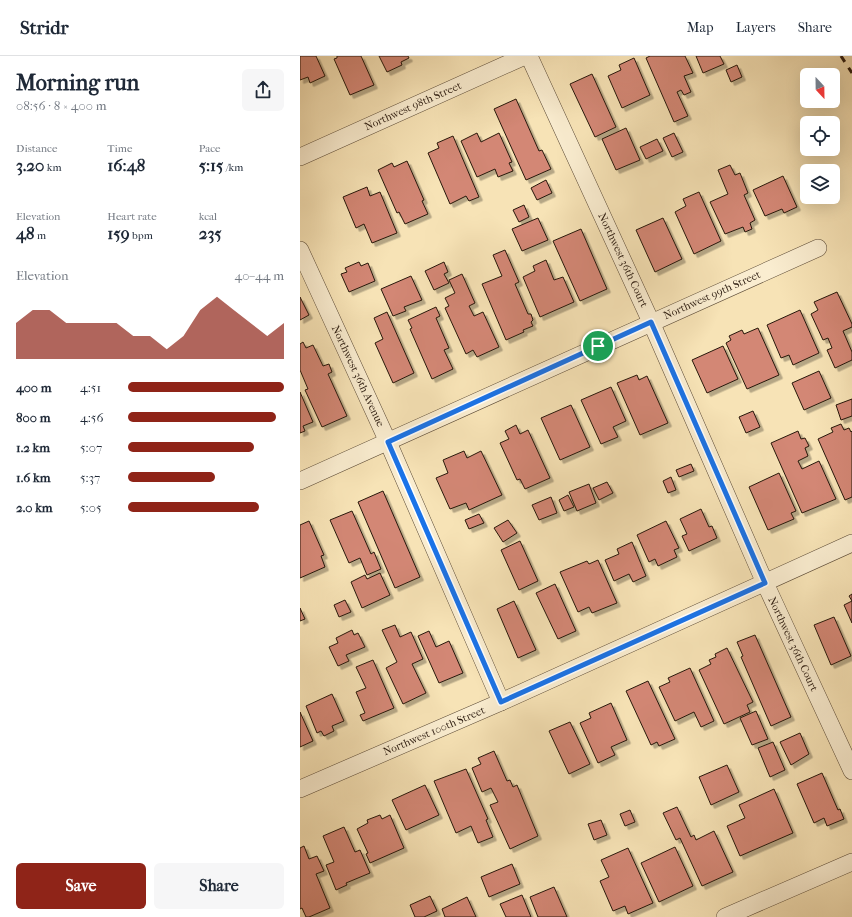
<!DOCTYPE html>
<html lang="en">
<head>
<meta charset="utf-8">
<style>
  :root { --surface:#fff; --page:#f6f6f7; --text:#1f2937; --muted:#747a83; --line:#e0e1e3; --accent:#8f2418 }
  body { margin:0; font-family:"IM FELL French Canon",serif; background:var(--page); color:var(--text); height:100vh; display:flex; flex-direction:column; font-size:15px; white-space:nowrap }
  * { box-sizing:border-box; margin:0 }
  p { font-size:13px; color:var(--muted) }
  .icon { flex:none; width:22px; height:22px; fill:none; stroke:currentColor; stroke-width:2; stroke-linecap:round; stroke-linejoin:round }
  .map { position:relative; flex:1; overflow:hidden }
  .sheet { display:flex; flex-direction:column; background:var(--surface); width:300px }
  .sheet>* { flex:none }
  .needle { width:26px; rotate:158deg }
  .fabs { position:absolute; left:500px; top:12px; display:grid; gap:8px }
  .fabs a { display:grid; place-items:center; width:40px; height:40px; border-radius:6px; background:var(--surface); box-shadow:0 4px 16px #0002; font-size:20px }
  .pin { position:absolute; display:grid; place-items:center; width:34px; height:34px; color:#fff; margin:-17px; border:2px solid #fff; border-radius:50%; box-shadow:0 1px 4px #0007 }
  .round { display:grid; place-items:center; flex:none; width:42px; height:42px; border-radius:6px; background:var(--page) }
  .headline { display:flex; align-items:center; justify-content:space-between; height:68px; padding:0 16px }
  h1 { font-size:22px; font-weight:700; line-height:30px }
  .figures { display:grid; grid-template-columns:repeat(3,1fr); gap:6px; height:68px; padding:4px 16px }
  .figures div { display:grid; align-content:center }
  .figures b { font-size:17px; font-weight:700 }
  .figures small { font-size:11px; font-weight:400 }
  .figures p { font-size:11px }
  .chart { height:112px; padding:8px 16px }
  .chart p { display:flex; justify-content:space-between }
  .chart svg { width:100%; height:72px; margin-top:4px; fill:var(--accent); opacity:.7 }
  .button { display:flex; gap:8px; margin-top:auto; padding:8px 16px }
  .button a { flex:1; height:46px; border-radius:6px; background:var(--accent); color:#fff; font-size:16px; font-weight:700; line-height:46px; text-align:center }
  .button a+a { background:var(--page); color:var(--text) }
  ul { padding:0 16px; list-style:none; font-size:13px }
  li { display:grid; grid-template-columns:64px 48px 1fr; align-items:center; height:30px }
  li i { height:10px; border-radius:5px; background:var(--accent) }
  header { display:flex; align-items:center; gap:24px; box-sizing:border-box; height:56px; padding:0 20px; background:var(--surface); border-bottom:1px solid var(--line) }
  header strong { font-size:19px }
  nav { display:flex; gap:22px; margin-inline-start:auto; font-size:14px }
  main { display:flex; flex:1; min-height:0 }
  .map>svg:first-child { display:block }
</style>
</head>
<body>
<header>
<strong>Stridr</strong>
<nav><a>Map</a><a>Layers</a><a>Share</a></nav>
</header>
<main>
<section class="sheet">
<div class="headline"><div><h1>Morning run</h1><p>08:56 · 8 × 400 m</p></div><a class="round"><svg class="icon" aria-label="share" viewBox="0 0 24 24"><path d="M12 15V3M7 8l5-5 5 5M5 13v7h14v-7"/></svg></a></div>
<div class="figures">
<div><p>Distance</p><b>3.20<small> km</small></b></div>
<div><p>Time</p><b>16:48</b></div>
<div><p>Pace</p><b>5:15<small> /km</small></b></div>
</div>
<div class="figures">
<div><p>Elevation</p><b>48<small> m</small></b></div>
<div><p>Heart rate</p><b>159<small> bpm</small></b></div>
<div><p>kcal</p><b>235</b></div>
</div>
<div class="chart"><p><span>Elevation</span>40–44 m</p>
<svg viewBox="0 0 160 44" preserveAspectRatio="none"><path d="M0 44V22L10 14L20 14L30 22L40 22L50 22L60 22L70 30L80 30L90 38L100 30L110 14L120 6L130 14L140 22L150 30L160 22V44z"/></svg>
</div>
<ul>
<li><b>400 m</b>4:51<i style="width:100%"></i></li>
<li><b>800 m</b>4:56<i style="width:95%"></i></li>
<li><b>1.2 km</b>5:07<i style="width:81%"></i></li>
<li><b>1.6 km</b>5:37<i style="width:56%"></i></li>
<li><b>2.0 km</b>5:05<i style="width:84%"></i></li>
</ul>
<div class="button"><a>Save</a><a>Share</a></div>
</section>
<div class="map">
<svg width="552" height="861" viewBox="0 0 552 861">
  <defs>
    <filter id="shadow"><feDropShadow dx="3.5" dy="3.5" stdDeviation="0" flood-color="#0004"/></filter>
  </defs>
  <rect width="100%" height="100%" fill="#f7e3b6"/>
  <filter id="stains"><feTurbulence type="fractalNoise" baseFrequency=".005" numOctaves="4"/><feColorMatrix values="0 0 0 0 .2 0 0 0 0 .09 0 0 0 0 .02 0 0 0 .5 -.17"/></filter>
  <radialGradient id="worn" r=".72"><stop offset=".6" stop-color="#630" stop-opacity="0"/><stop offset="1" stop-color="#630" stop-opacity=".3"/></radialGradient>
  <g fill="#d38774" stroke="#27170c" filter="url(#shadow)">
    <path d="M 0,0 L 16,0 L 25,20 L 10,27 L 8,21 L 0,24 Z"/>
    <path d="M 37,0 L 61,0 L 74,29 L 50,39 L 34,3 L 37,2 Z"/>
    <path d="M 79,0 L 108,0 L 109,2 L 101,6 L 102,9 L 87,16 Z"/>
    <path d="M 350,0 L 385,0 L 393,17 L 384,20 L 391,36 L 384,39 L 381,34 L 377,36 L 388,60 L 374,66 L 346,2 Z"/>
    <path d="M 396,0 L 420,0 L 424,8 L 403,17 Z"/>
    <path d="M 334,2 L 350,39 L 322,52 L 308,20 L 321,14 L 319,9 Z"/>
    <path d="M 437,9 L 442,21 L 431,26 L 426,14 Z"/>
    <path d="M 292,18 L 316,71 L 295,81 L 270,28 Z"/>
    <path d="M 216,43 L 239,95 L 242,94 L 251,113 L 226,124 L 194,53 Z"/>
    <path d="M 326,72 L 340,104 L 316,114 L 302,83 Z"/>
    <path d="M 177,77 L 181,86 L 199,77 L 212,106 L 209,107 L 213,115 L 198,121 L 195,113 L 177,121 L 161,85 Z"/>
    <path d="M 374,77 L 383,96 L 372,101 L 363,82 Z"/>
    <path d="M 153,80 L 179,141 L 169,145 L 166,140 L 150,148 L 128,97 L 139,92 L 137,87 Z"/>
    <path d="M 357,83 L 363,95 L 346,103 L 340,91 Z"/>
    <path d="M 107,105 L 124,144 L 122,145 L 128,158 L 105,168 L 99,156 L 97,157 L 78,114 L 92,107 L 94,111 Z"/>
    <path d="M 430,109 L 435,119 L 440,117 L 448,137 L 444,139 L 455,164 L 450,167 L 452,173 L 445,176 L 443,171 L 425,178 L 410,146 L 428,138 L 418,114 Z"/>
    <path d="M 483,120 L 497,151 L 484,157 L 482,153 L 465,160 L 453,134 Z"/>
    <path d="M 246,124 L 252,137 L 237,144 L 231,132 Z"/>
    <path d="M 67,131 L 70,140 L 80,136 L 97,177 L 72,187 L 64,168 L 56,172 L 43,141 Z"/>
    <path d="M 399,136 L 421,185 L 394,198 L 375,156 L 386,150 L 383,143 Z"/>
    <path d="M 224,149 L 229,161 L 219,166 L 213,154 Z"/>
    <path d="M 238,162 L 248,184 L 222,195 L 212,173 Z"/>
    <path d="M 363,162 L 382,203 L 355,216 L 336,174 Z"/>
    <path d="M 281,173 L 307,233 L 280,245 L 253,185 Z"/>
    <path d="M 205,194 L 219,226 L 215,228 L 228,258 L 231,258 L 233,264 L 231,266 L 233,270 L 223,274 L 224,276 L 206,284 L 182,228 L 202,220 L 193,199 Z"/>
    <path d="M 246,204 L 254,224 L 263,221 L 274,246 L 240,261 L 223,221 L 235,215 L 233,210 Z"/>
    <path d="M 59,206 L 61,210 L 68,207 L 75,225 L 49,236 L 41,218 L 47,216 L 45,212 Z"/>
    <path d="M 144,206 L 148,216 L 144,218 L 149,227 L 134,234 L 125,215 Z"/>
    <path d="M 162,218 L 175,247 L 169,250 L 174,260 L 183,256 L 199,291 L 177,301 L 173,294 L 166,298 L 145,252 L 149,250 L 145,242 L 155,237 L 149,224 Z"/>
    <path d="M 111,220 L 122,244 L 104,251 L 106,255 L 93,260 L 81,233 Z"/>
    <path d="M 537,236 L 552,268 L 552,271 L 543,275 L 552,296 L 552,304 L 535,312 L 527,294 L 532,292 L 528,282 L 523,284 L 511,258 L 518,254 L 514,246 Z"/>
    <path d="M 0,241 L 9,259 L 0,264 Z"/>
    <path d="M 136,251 L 140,260 L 136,262 L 149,292 L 144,294 L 153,313 L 132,323 L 110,273 L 112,272 L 108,264 Z"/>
    <path d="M 500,254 L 519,297 L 493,309 L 489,299 L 481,302 L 467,269 Z"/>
    <path d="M 87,256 L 114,317 L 93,327 L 75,287 L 83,283 L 74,262 Z"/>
    <path d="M 458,272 L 479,319 L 447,333 L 426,287 L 431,284 L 429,280 L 442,274 L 444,278 Z"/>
    <path d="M 3,286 L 6,292 L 13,289 L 23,310 L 29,308 L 32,316 L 28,318 L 47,360 L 22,371 L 5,334 L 8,333 L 0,314 L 0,288 Z"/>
    <path d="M 423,290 L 438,323 L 407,337 L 392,304 Z"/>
    <path d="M 519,315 L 531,342 L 504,354 L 492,327 Z"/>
    <path d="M 337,319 L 339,324 L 347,320 L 368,367 L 340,379 L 317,327 Z"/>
    <path d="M 311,331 L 326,365 L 313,371 L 318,381 L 301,388 L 281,344 Z"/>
    <path d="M 0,336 L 13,366 L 3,370 L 5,375 L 0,377 Z"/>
    <path d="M 552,343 L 552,360 L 541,364 L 536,349 Z"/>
    <path d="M 271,349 L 290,391 L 260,404 L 241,362 Z"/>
    <path d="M 453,355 L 460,371 L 446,377 L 439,361 Z"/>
    <path d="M 541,368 L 544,374 L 549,372 L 551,376 L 552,375 L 552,441 L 545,444 L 518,383 L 533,376 L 531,372 Z"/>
    <path d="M 216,369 L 220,378 L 228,374 L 250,422 L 225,433 L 220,423 L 217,424 L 200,387 L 209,383 L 205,375 Z"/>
    <path d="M 498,375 L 501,383 L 505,382 L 509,390 L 505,392 L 508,400 L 498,405 L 502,413 L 519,405 L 536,443 L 502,457 L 471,387 Z"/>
    <path d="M 164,395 L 167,402 L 181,395 L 202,439 L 169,454 L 166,447 L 150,453 L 136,422 L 148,417 L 143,404 Z"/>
    <path d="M 391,408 L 394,415 L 379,421 L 376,414 Z"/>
    <path d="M 479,417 L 496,455 L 491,457 L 494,463 L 468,474 L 449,431 Z"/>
    <path d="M 371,421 L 376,434 L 368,437 L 363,425 Z"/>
    <path d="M 307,426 L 313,437 L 299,444 L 293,432 Z"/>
    <path d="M 289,428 L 296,447 L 277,455 L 269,436 Z"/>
    <path d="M 83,435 L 120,521 L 95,532 L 58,446 Z"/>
    <path d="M 268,439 L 274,451 L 264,455 L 259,444 Z"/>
    <path d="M 251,441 L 257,457 L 239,464 L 232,449 Z"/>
    <path d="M 401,453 L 409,471 L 412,470 L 417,482 L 389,495 L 382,480 L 387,478 L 380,463 Z"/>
    <path d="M 52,455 L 71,498 L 74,496 L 81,513 L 67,519 L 60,502 L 49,507 L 30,464 Z"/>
    <path d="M 179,458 L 184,467 L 169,473 L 165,464 Z"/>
    <path d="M 208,464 L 217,477 L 203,486 L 194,472 Z"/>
    <path d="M 9,465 L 24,499 L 21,500 L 25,511 L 0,522 L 0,469 Z"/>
    <path d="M 366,465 L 379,492 L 374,494 L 377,501 L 358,510 L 355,503 L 349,506 L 337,479 Z"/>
    <path d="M 220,485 L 238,525 L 219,534 L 201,494 Z"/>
    <path d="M 332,486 L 346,520 L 333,526 L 329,518 L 314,525 L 305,504 L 319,498 L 317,493 Z"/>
    <path d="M 298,504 L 317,547 L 292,557 L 289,551 L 278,556 L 260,516 L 287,505 L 289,508 Z"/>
    <path d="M 80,517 L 90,539 L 62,552 L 51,526 L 65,519 L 67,523 Z"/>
    <path d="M 255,528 L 276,575 L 258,583 L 236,537 Z"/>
    <path d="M 552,538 L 552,567 L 544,549 L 552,545 L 549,540 Z"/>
    <path d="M 45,544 L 51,556 L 39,561 L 34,549 Z"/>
    <path d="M 214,545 L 236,594 L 218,602 L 197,553 Z"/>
    <path d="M 0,552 L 5,563 L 0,565 Z"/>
    <path d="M 534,561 L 551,600 L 531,609 L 514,569 Z"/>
    <path d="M 95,569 L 100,581 L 111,576 L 123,603 L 112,608 L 126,637 L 103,648 L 86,612 L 97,606 L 82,574 Z"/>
    <path d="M 52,574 L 54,579 L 58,577 L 65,591 L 46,599 L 49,605 L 38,610 L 29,591 L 38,587 L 36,582 Z"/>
    <path d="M 129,575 L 136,591 L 149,585 L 163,617 L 139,627 L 118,580 Z"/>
    <path d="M 455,579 L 491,661 L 471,670 L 441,601 L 443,600 L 437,586 Z"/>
    <path d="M 427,592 L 453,646 L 447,649 L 450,656 L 424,668 L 399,614 L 411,608 L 409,604 L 416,601 L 415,598 Z"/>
    <path d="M 73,604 L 94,652 L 63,665 L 60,659 L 65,657 L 56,636 L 66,632 L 56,611 Z"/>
    <path d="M 390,612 L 414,665 L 401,671 L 394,656 L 375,665 L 359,631 L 370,626 L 368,622 Z"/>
    <path d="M 348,625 L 375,683 L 359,690 L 357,686 L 351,689 L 326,635 Z"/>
    <path d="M 32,638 L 44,665 L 32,670 L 34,675 L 24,680 L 21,675 L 17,677 L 6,650 Z"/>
    <path d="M 311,647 L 327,684 L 311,691 L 315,699 L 298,707 L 280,667 L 291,662 L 289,657 Z"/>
    <path d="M 456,655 L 468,683 L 452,689 L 440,662 Z"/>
    <path d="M 0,656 L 13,685 L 0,691 Z"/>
    <path d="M 270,666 L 290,708 L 269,718 L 249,675 Z"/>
    <path d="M 500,677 L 509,698 L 491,709 L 480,686 Z"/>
    <path d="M 473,686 L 485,714 L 470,721 L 458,692 Z"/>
    <path d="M 194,695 L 207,725 L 210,724 L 213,731 L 217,729 L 238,780 L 210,793 L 190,749 L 198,746 L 191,732 L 182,736 L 172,712 L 181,708 L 178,702 Z"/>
    <path d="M 427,709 L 439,736 L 411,749 L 399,721 Z"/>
    <path d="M 166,713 L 188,763 L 186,764 L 193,781 L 178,787 L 171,770 L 156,777 L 134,725 Z"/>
    <path d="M 522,717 L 538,754 L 540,753 L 544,763 L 527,770 L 524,762 L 514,767 L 497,728 Z"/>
    <path d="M 125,729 L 139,759 L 106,774 L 92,744 Z"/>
    <path d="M 474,733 L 493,777 L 440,800 L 427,770 L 445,762 L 439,749 Z"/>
    <path d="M 377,751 L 391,781 L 394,779 L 396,784 L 414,775 L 433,816 L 402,830 L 380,782 L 376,784 L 363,757 Z"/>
    <path d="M 330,754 L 335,766 L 325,770 L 320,758 Z"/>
    <path d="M 80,759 L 82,763 L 90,759 L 104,792 L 70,807 L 66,798 L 68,797 L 57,773 L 68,767 L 67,764 Z"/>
    <path d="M 301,764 L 307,779 L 294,784 L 288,768 Z"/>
    <path d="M 44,771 L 55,796 L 60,794 L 70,817 L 46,827 L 47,829 L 36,834 L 26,809 L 34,806 L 23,780 Z"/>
    <path d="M 4,790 L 9,803 L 17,800 L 24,815 L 16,818 L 30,852 L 9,861 L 6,861 L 2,852 L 0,853 L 0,792 Z"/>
    <path d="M 375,791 L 393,830 L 359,846 L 341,807 Z"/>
    <path d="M 328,792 L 353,847 L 328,858 L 325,850 L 313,855 L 300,825 L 309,821 L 301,804 Z"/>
    <path d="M 212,808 L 220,828 L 189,841 L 181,821 Z"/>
    <path d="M 254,831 L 267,861 L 238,861 L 230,841 Z"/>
    <path d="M 222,839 L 231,861 L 206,861 L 200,848 Z"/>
    <path d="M 130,840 L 137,855 L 124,861 L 115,861 L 110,849 Z"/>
    <path d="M 167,841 L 176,861 L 145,861 L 142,853 Z"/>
  </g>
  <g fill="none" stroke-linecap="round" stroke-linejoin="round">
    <defs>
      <g id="minor">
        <path d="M 229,0 L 351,266 L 465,527 L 552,715"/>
        <path d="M 0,101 L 225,0"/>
        <path d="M 0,194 L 88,386 L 201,646"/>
        <path d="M 0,425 L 518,192"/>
        <path d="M 0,733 L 201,646 L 552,487"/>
        <path d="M 425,861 L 552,806"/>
      </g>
    </defs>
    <use href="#minor" stroke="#5b4a36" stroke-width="18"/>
    <use href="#minor" stroke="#faedd0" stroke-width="17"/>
    <path stroke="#27170c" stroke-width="3" stroke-dasharray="7 7" stroke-linecap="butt" d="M 541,0 L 552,17"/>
  </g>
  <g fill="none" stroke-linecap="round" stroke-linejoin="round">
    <defs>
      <path id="route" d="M 351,266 L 465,527 L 201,646 L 88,386 Z"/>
    </defs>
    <use href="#route" stroke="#fff" stroke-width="8"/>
    <use href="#route" stroke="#1a73e8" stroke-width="5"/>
  </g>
  <g text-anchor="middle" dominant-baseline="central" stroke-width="4" stroke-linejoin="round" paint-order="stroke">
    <g font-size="11" fill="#27170c" stroke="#faedd0">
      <text transform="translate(113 50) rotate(-24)">Northwest 98th Street</text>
      <text transform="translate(323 204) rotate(65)">Northwest 36th Court</text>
      <text transform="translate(412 239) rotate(-24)">Northwest 99th Street</text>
      <text transform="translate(58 320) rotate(65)">Northwest 36th Avenue</text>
      <text transform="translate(493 588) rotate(65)">Northwest 36th Court</text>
      <text transform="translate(134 675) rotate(-23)">Northwest 100th Street</text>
    </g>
  </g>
  <rect width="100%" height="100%" filter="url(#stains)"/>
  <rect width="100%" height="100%" fill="url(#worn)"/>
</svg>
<div class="fabs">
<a><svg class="needle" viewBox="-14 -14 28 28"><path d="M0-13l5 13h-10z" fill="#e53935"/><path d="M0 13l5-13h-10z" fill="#747a83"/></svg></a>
<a><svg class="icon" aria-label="locate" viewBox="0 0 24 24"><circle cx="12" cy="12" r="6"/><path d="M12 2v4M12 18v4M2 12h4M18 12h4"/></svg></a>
<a><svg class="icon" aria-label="layers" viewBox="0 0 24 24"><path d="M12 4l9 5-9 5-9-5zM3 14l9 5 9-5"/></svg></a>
</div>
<div class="pin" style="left:298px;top:290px;background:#1e9e55"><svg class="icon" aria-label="arrive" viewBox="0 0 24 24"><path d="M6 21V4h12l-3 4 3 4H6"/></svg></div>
</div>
</main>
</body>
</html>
